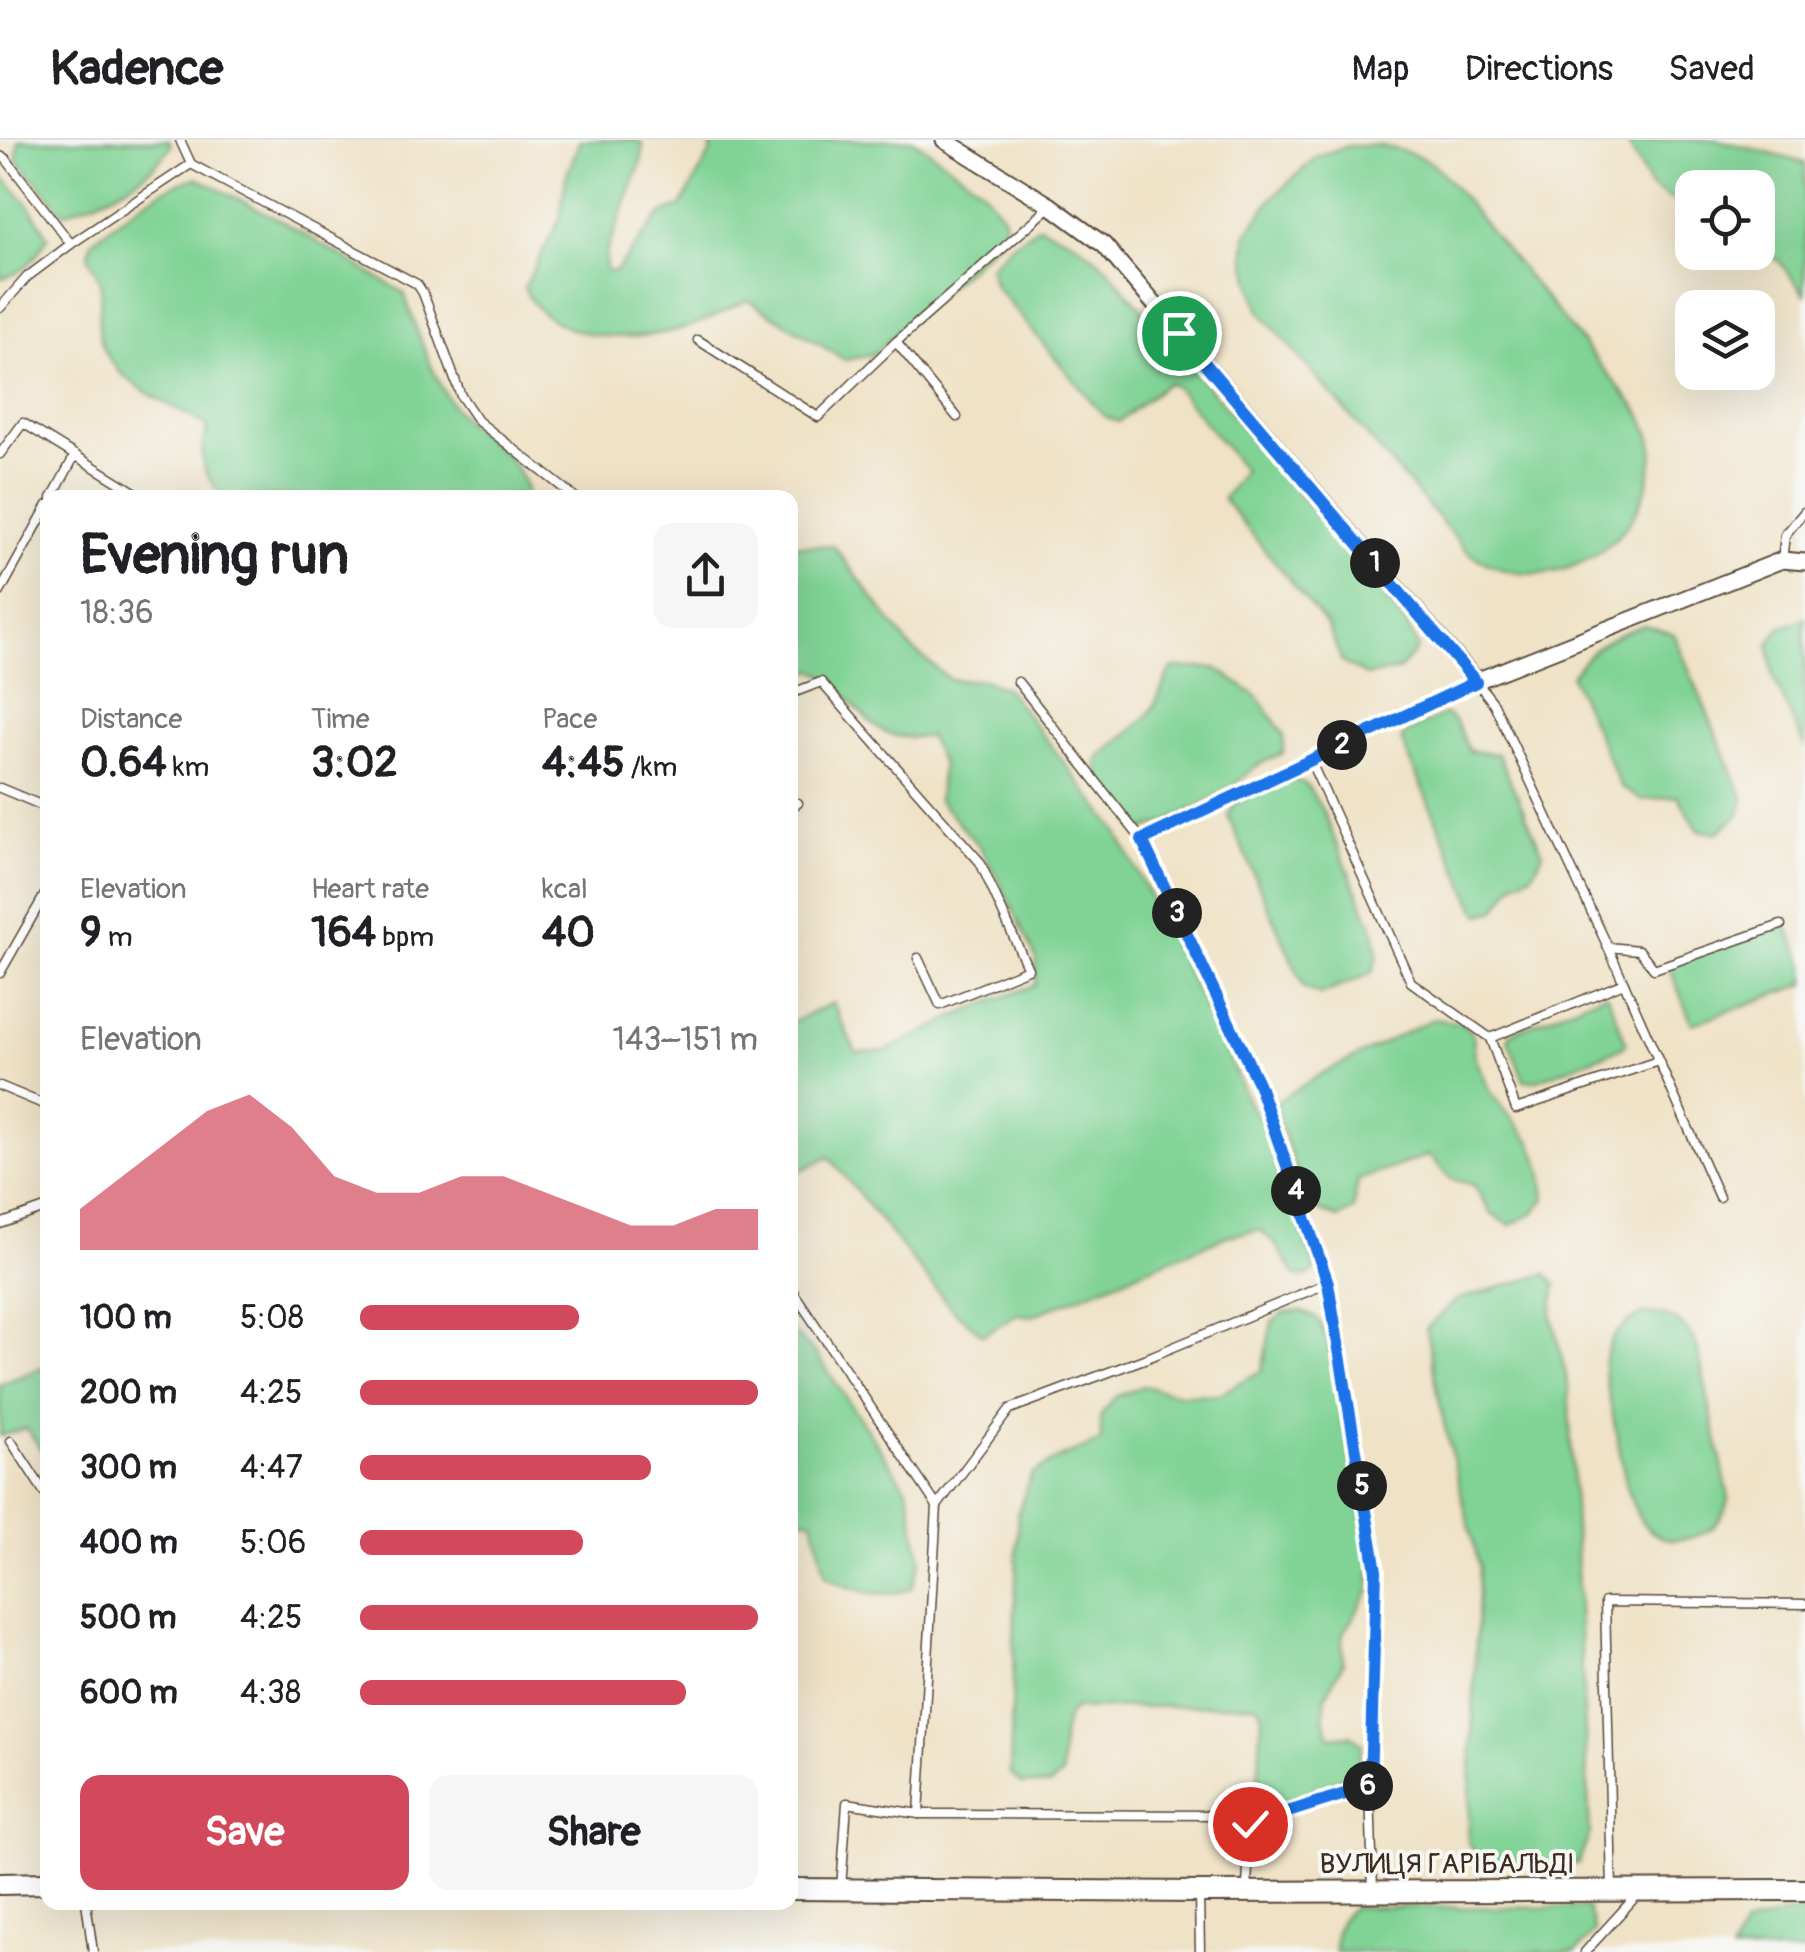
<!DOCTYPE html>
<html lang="en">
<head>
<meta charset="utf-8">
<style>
  :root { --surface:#fff; --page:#f6f6f6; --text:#202124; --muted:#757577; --line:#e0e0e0; --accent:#d1495b }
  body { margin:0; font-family:Pangolin,sans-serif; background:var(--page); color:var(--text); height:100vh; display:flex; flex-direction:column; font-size:38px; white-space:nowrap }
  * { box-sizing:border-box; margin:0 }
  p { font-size:32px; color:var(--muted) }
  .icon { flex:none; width:55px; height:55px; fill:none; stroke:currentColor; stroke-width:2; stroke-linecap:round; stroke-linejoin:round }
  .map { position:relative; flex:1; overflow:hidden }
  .details { position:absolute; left:40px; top:350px; width:758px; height:1420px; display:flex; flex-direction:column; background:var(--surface); border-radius:20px; box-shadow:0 10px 40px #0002 }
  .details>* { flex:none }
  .fabs { position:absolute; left:1675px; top:30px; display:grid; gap:20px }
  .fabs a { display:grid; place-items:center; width:100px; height:100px; border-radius:20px; background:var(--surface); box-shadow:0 10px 40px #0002; font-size:50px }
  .pin { position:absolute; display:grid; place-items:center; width:85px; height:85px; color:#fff; margin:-42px; border:5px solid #fff; border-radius:50%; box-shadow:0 2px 10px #0007 }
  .km { position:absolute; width:50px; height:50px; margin:-25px; border-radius:50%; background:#222; color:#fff; font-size:28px; line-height:50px; text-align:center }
  .round { display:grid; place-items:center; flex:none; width:105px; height:105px; border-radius:20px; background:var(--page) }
  .headline { display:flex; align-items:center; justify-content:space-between; height:170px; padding:0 40px }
  h1 { font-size:55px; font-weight:700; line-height:75px }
  .metrics { display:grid; grid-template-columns:repeat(3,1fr); gap:15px; height:170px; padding:10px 40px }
  .metrics div { display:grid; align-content:center }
  .metrics b { font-size:42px; font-weight:700 }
  .metrics small { font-size:28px; font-weight:400 }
  .metrics p { font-size:28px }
  .chart { height:280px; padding:20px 40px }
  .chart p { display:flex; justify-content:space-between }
  .chart svg { width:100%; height:180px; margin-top:10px; fill:var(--accent); opacity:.7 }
  .primary-button { display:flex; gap:20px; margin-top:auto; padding:20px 40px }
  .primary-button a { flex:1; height:115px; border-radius:20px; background:var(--accent); color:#fff; font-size:40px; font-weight:700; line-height:115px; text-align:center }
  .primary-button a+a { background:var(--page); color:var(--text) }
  ul { padding:0 40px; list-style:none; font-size:32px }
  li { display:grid; grid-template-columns:160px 120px 1fr; align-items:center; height:75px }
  li i { height:25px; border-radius:12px; background:var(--accent) }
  header { display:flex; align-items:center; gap:60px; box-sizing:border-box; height:140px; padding:0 50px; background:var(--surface); border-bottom:2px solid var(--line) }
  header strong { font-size:48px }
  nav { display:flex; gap:55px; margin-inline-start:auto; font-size:35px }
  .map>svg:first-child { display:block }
</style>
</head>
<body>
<header>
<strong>Kadence</strong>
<nav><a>Map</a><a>Directions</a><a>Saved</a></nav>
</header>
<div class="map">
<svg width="1805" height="1812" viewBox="0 0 1805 1812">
  <rect width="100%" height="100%" fill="#f6f6f2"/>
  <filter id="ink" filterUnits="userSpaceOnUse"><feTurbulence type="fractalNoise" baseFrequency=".01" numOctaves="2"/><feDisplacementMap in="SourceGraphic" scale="20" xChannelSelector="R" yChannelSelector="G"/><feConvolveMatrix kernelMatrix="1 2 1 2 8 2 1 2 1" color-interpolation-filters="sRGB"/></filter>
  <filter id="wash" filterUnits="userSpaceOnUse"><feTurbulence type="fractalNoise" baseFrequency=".0048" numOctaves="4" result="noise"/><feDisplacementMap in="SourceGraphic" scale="40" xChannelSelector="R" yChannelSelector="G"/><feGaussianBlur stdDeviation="2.25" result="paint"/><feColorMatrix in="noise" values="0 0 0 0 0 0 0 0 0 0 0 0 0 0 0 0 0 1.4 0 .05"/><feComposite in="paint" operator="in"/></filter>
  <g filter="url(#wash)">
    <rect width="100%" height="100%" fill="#efe2c6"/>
    <g fill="#80d395" stroke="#5e7e5a" stroke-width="2.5">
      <path d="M 19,0 L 169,0 L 171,6 C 147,42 103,60 64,73 L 16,19 Z"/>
      <path d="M 580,0 L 635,0 L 643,4 L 642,19 L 606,114 L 606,131 L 615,132 L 660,75 L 681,66 L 711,12 L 711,0 L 914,0 L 982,49 L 1004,77 L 1005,95 L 872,215 L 845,220 L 748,160 C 727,169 706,182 684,188 C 633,203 550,204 524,148 L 560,78 L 566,37 Z"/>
      <path d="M 1626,0 L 1718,0 L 1805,23 L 1805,155 L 1779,121 L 1758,109 L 1758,48 L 1692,48 L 1692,71 L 1651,47 Z"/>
      <path d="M 1374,5 C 1396,9 1424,14 1440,30 L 1641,274 C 1645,283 1651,293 1652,303 C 1654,312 1652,324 1650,333 C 1634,417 1538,465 1467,411 L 1260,172 L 1250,139 L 1245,115 L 1246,96 L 1271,59 L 1317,16 L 1348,6 Z"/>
      <path d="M 0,34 L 29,65 L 48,97 C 36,117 25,135 0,138 Z"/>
      <path d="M 197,38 L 280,80 L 404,153 C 416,189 430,229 450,262 C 471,298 522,311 527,357 L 223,357 C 200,328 198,322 208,286 C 168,262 98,239 99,184 C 100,151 107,148 88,117 L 92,101 C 125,76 157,47 197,38 Z"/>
      <path d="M 1039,86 L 1077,103 L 1105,126 L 1374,441 L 1409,488 L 1418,508 L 1399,530 L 1366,536 L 1342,522 L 1328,487 L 1223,359 L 1244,330 L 1175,246 L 1167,243 L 1118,282 L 1103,275 L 995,146 L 989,127 L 1011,105 Z"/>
      <path d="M 794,405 L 834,406 L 910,507 L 950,540 L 985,540 L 1007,549 L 1117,691 L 1222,902 L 1249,964 L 1267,988 L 1316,1130 L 1306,1137 L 1296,1136 L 1274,1102 L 1260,1090 L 1227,1096 L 1032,1176 L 1017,1174 L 983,1195 L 951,1168 L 829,1017 L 790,1035 L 790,883 L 833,863 L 856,912 L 886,911 L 969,870 L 1035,845 L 1036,818 L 999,740 L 980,707 L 938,660 L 942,625 L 929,597 C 919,597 906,598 896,596 C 859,588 847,542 813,530 L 790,539 L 790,407 Z"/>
      <path d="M 1805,478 L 1805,608 L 1773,537 L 1769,503 L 1780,488 Z"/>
      <path d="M 1644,485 L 1674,494 L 1744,660 L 1738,676 L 1717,693 L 1698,690 L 1678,656 L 1641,660 L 1621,647 L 1571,536 C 1594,504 1608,498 1644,485 Z"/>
      <path d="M 1173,528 L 1216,528 L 1258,557 L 1284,595 L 1283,613 L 1256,626 L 1233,646 L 1168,682 L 1142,690 L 1099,636 L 1097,621 C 1111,604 1131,593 1146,577 C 1161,561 1160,544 1173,528 Z"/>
      <path d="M 1445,574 L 1456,582 L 1469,611 L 1498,614 L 1543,713 L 1532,734 L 1515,742 L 1496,770 L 1481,774 L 1474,766 L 1401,600 L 1407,593 Z"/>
      <path d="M 1289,636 L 1307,645 L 1322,670 L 1374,790 L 1378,815 L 1372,833 L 1320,855 L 1304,848 L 1228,676 L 1235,663 Z"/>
      <path d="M 1786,783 L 1805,826 L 1805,844 L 1692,884 L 1668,824 Z"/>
      <path d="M 1603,854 L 1608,855 L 1626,903 L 1622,908 L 1535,941 L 1524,940 L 1508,900 L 1511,893 Z"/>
      <path d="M 1433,879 L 1462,883 L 1473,895 L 1475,917 L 1490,951 L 1531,1002 L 1542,1030 L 1545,1059 L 1534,1073 L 1510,1085 L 1491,1073 L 1474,1045 L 1451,1039 L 1429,1015 L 1358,1040 L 1353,1070 L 1338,1078 L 1318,1070 L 1303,1051 L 1273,964 L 1321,934 Z"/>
      <path d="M 1546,1134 L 1556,1144 L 1552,1176 L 1568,1244 L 1590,1693 L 1578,1724 L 1480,1721 L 1468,1702 L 1479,1426 L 1443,1279 L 1426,1189 L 1456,1160 Z"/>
      <path d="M 1300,1171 L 1317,1178 L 1327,1197 L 1371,1421 L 1370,1450 L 1342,1495 L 1343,1523 L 1326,1555 L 1324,1577 L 1330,1597 L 1351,1595 L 1362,1604 L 1359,1623 L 1352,1634 L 1286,1662 L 1267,1660 L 1258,1646 L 1262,1572 L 1256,1564 L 1075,1569 C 1057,1582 1063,1615 1062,1635 L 1050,1645 L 1021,1644 L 1010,1633 L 1018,1373 L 1031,1335 L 1055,1320 L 1101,1301 L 1101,1275 L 1115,1257 L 1143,1246 L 1180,1254 L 1218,1255 L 1262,1230 L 1272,1182 L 1284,1173 Z"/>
      <path d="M 1644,1173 C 1670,1173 1686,1183 1697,1206 L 1729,1358 C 1723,1380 1713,1393 1689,1398 C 1633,1410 1627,1346 1619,1307 C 1614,1282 1609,1256 1604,1231 C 1605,1202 1618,1186 1644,1173 Z"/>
      <path d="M 790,1191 L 815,1212 L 908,1350 L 921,1420 L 912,1448 C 882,1460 853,1452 826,1436 L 813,1380 L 790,1377 Z"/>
      <path d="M 47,1226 L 48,1226 L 47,1319 L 27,1288 L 0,1296 L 0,1244 Z"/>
      <path d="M 1354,1767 L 1588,1768 L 1595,1792 L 1576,1812 L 1335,1812 C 1335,1792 1336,1779 1354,1767 Z"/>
      <path d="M 1805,1769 L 1805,1812 L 1731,1812 L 1744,1786 Z"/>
    </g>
  </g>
  <g filter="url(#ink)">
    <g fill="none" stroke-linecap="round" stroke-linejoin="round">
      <defs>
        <g id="service">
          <path d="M 0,16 L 6,19 L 71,104 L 191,24 L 180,0"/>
          <path d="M 191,24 L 417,144 L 423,153 L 461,256 L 478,281 L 576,358"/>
          <path d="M 0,168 L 27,137 L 71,104"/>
          <path d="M 698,200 L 818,277 L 896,202"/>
          <path d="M 957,277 L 896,202 L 1051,66"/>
          <path d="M 0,314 L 23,283 L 144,358"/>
          <path d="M 52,358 L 75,315"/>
          <path d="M 1782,420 L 1785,395 L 1805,371"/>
          <path d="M 0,452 L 48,365"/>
          <path d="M 1018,542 L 1142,700 L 1259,943 L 1328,1143 L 1376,1431 L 1370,1646 L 1373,1751"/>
          <path d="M 790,554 L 821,542 L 980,722 L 1028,829 L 940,865 L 918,818"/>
          <path d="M 1310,620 L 1411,842 L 1490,898"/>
          <path d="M 0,648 L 48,668"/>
          <path d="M 790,668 L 798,663"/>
          <path d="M 1142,700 L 1476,541 L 1494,564 L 1608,807 L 1719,1057"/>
          <path d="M 1608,807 L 1639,810 L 1654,829 L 1781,785"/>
          <path d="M 0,833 L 48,749"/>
          <path d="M 1624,843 L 1490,898 L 1516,969 L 1658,921"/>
          <path d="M 0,946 L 48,966"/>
          <path d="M 0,1084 L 48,1067"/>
          <path d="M 790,1147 L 937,1366 L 919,1674 L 847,1663 L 841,1749"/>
          <path d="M 11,1301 L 48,1358"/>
          <path d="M 937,1366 L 1010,1269 L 1152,1216 L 1328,1143"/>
          <path d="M 919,1674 L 1223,1675"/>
          <path d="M 1247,1747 L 1250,1683 L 1370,1646"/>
          <path d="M 1612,1750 L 1605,1462 L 1805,1464"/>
          <path d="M 1199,1752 L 1200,1812"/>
          <path d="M 86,1762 L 93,1812"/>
          <path d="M 1585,1812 L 1638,1754"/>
        </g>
        <path id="minor" d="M 944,0 L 1051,66 L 1104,105 L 1476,541 L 1782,420 L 1805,422"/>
        <g id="tertiary">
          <path d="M 0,1744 L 48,1743"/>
          <path d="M 790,1749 L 1199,1752 L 1805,1750"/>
        </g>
      </defs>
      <use href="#service" stroke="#564637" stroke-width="11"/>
      <use href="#minor" stroke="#564637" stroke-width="19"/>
      <use href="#tertiary" stroke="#564637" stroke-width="24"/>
      <use href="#service" stroke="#fff" stroke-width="8"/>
      <use href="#minor" stroke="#fff" stroke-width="15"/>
      <use href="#tertiary" stroke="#fff" stroke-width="20"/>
    </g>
  </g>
  <g fill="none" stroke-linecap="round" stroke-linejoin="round" filter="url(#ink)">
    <defs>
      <path id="route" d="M 1179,193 L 1476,542 L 1142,700 L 1258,943 L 1328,1143 L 1376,1431 L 1370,1646 L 1250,1684"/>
    </defs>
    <use href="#route" stroke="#fff" stroke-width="20"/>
    <use href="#route" stroke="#1a73e8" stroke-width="12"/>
  </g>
  <g text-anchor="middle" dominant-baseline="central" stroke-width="8" stroke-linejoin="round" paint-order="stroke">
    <g font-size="28" fill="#3b2a1e" stroke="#f6f6f2">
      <text x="1447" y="1724">ВУЛИЦЯ ГАРІБАЛЬДІ</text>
    </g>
  </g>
</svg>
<div class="fabs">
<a><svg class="icon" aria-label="locate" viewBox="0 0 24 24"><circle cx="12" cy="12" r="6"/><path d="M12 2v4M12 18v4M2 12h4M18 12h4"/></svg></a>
<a><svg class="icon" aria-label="layers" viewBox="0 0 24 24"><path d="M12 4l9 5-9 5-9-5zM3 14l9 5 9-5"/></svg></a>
</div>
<div class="pin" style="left:1179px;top:193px;background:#1e9e55"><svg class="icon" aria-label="arrive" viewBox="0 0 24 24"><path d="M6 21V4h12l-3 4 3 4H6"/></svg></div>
<div class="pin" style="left:1250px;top:1684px;background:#d93025"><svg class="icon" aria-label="check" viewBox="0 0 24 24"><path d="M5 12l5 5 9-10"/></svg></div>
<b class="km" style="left:1375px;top:423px">1</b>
<b class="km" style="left:1342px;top:605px">2</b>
<b class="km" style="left:1177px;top:773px">3</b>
<b class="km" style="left:1296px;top:1051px">4</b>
<b class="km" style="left:1362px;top:1346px">5</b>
<b class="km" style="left:1368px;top:1646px">6</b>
<section class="details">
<div class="headline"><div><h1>Evening run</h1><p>18:36</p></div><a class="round"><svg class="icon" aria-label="share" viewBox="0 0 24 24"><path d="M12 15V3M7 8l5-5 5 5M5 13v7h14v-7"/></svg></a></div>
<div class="metrics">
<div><p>Distance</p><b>0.64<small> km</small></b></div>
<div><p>Time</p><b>3:02</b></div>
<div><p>Pace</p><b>4:45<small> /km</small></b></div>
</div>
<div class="metrics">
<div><p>Elevation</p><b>9<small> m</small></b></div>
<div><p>Heart rate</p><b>164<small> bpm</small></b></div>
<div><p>kcal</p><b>40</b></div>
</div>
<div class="chart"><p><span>Elevation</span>143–151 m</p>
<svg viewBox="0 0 160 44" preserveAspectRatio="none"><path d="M0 44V34L10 26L20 18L30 10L40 6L50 14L60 26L70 30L80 30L90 26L100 26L110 30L120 34L130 38L140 38L150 34L160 34V44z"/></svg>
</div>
<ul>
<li><b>100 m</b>5:08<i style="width:55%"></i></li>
<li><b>200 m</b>4:25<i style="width:100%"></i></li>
<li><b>300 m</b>4:47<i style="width:73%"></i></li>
<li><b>400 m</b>5:06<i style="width:56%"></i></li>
<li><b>500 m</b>4:25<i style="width:100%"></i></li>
<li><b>600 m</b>4:38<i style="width:82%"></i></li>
</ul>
<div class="primary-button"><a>Save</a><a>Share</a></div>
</section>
</div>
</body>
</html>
